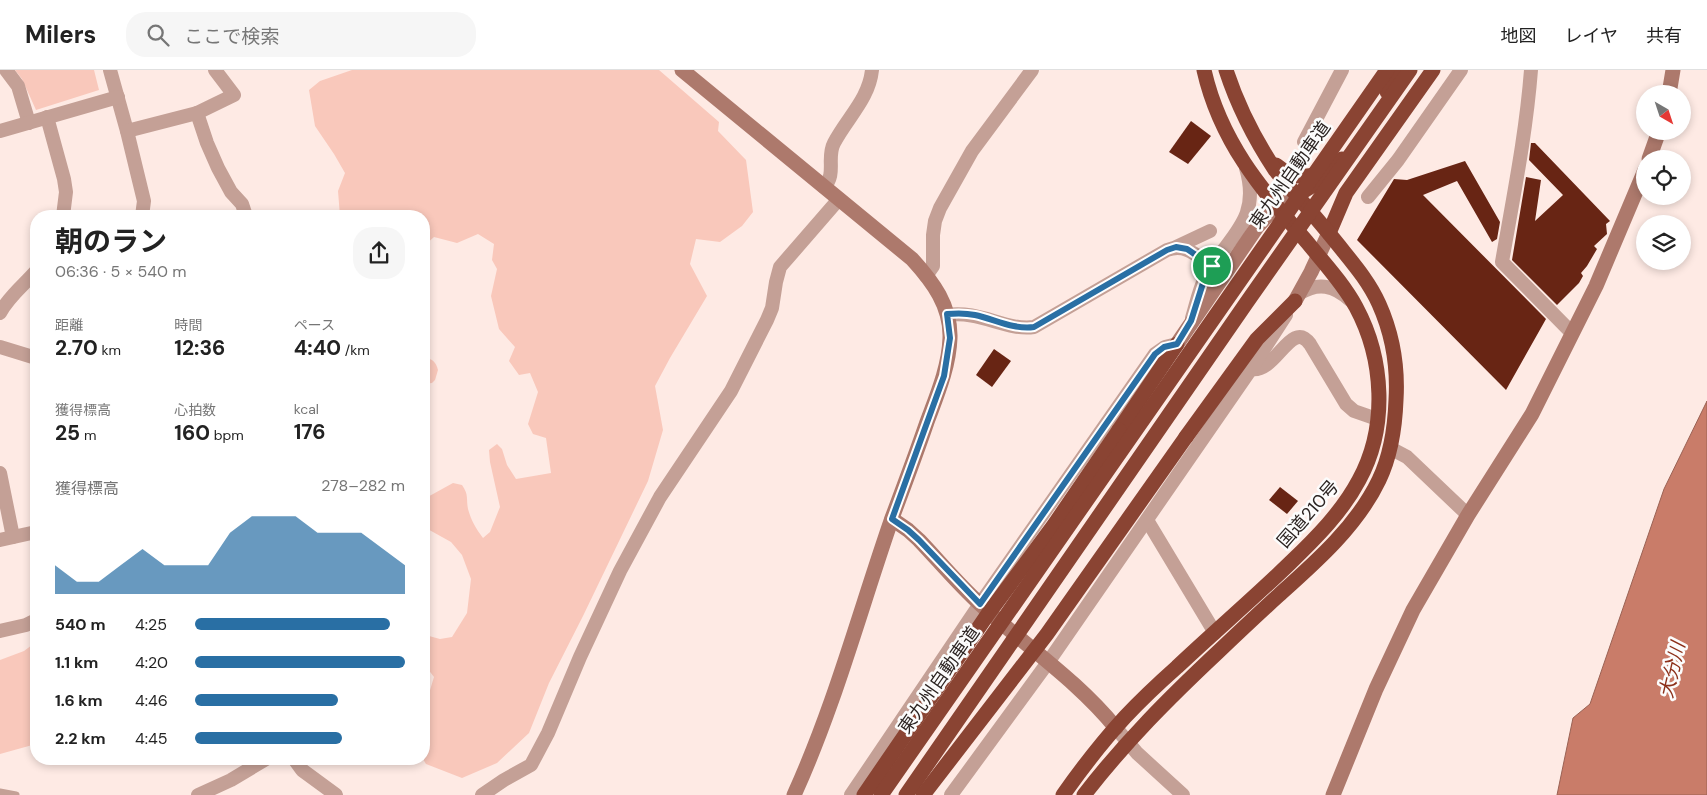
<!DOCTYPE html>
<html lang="ja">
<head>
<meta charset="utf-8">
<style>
  :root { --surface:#fff; --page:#f6f6f6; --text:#222; --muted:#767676; --line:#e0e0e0; --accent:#296fa4 }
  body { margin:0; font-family:"DM Sans","Noto Sans JP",sans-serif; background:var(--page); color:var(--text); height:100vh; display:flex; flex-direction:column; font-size:19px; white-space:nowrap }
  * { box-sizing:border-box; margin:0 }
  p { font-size:16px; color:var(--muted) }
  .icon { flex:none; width:28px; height:28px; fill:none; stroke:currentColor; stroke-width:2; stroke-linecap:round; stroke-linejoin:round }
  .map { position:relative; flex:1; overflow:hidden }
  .panel { position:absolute; left:30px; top:140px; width:400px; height:555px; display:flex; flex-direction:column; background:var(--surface); border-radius:20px; box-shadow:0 2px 8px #0003 }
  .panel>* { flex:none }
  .needle { width:32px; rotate:141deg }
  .fabs { position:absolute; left:1636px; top:15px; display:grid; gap:10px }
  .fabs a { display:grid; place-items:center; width:55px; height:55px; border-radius:50%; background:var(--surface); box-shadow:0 2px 8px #0003; font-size:25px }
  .pin { position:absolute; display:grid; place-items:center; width:42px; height:42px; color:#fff; margin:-21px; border:2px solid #fff; border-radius:50%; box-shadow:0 1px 5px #0007 }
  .round { display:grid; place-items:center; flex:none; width:52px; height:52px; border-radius:20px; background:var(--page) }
  .headline { display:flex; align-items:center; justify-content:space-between; height:85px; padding:0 25px }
  h1 { font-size:28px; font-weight:700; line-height:38px }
  .stats { display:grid; grid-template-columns:repeat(3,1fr); gap:8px; height:85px; padding:5px 25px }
  .stats div { display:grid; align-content:center }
  .stats b { font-size:21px; font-weight:700 }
  .stats small { font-size:14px; font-weight:400 }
  .stats p { font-size:14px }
  .chart { height:140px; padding:10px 25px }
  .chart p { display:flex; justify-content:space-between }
  .chart svg { width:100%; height:90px; margin-top:5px; fill:var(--accent); opacity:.7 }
  ul { padding:0 25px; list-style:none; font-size:16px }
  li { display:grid; grid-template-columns:80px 60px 1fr; align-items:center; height:38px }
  li i { height:12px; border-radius:6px; background:var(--accent) }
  header { display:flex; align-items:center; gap:30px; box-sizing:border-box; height:70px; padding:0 25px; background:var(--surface); border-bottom:1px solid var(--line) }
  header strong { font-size:24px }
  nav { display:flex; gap:28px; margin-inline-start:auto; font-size:18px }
  .search { width:350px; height:45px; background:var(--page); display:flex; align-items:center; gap:12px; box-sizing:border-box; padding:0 18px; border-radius:20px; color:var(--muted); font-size:19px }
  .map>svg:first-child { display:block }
</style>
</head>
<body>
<header>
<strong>Milers</strong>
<div class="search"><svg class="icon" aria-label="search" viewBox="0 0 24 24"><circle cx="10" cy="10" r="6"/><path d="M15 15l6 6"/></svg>ここで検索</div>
<nav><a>地図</a><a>レイヤ</a><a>共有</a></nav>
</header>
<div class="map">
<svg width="1707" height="725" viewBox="0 0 1707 725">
  <rect width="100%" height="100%" fill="#feeae4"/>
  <g fill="#f9c8bb">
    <path d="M 15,0 L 94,0 L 99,20 L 36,40 L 22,9 Z"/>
    <path d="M 352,0 L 659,0 L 719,52 L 718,61 L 746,90 L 753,142 L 742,156 L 720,172 L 696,169 L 690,194 L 707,226 L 670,288 L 655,316 L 663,360 L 648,411 L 583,546 L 549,613 L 529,663 L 497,693 L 462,708 L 426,694 L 423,689 L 424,640 L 434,607 L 424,594 L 424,570 L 429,566 L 440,569 L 452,567 L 467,543 L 471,509 L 462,485 L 451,472 L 424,457 L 424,429 L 453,413 L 462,415 C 469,425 466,428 468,439 C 471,450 476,459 483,468 L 490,462 L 500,437 L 490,392 L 489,380 L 497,374 L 502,379 L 507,395 L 516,409 L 551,403 L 546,368 L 533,364 L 528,354 L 538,322 L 530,303 L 519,305 L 509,291 L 515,277 L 499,259 L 491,226 L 497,199 L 492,190 L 494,174 L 478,164 L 457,173 L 434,167 L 424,176 L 424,146 L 340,146 L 338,121 L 345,103 L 334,84 L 315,56 L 309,20 L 320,11 Z"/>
    <path d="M 424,288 C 432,288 436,292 438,300 L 435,310 L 432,313 L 424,314 Z"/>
    <path d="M 36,572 L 36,674 L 0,684 L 0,590 L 24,581 Z"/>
  </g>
  <path fill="#c97c69" stroke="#9a6254" d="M 1707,331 L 1707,725 L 1557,725 L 1573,648 L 1590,634 L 1664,419 Z"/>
  <g fill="#682514">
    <path d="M 1191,51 L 1211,66 L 1188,94 L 1169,82 Z"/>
    <path d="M 1531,73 L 1535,73 L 1610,151 L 1606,154 L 1607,164 L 1594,176 L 1597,179 L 1587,196 L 1581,203 L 1583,206 L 1579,213 L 1557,235 L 1512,190 L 1526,107 L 1541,110 L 1535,151 L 1563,125 L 1529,90 Z"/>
    <path d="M 1465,91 L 1500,152 L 1497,169 L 1492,172 L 1457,111 L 1423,125 L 1546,249 L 1506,320 L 1357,170 L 1394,109 L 1407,110 Z"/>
    <path d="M 994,279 L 1011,291 L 992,317 L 976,305 Z"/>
    <path d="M 1280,417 L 1298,431 L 1287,444 L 1269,430 Z"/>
  </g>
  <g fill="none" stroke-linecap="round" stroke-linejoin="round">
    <path stroke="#c4a096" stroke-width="7" d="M 0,722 L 16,725"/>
    <g stroke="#c4a096" stroke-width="14">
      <path d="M 6,0 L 18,16 L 29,53"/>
      <path d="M 110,0 L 127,61 L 144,131 L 142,146"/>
      <path d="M 1531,0 C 1526,65 1513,128 1502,192 L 1572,263"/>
      <path d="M 197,43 L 207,73 L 218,98 L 231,122 L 242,134 L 246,146"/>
      <path d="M 47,47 L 64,109 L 66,122 L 63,146"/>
      <path d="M 0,61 L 118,27"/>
      <path d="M 127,61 L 197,43 L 234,25 L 215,0"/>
      <path d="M 1304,72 L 1342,0"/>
      <path d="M 824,117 C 837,104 826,88 834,73 C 847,48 869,29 872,0"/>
      <path d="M 1368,127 L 1398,90 L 1461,0"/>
      <path d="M 1176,177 L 1210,161"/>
      <path d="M 926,206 L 933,196 L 933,165 L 935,151 L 940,138 L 972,81 L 1032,0"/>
      <path d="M 1300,223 C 1318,212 1334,215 1350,230"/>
      <path d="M 0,243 C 9,226 24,215 36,201"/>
      <path d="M 947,245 C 980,240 1006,261 1034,257 L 1167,180 C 1186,173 1197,186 1212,196"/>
      <path d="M 1192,248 C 1196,235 1199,220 1205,208 C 1227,166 1262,152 1246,98"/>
      <path d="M 0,277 L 36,288"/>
      <path d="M 1251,299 C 1276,304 1291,248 1310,274 L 1346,334 L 1354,341 L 1377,349"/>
      <path d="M 1390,378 L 1407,387 L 1468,445"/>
      <path d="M 0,403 L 13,467"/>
      <path d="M 1147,450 L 1215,563"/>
      <path d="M 0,470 L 36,462"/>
      <path d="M 0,561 L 26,555 L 36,550"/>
      <path d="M 1116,658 L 1137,683 L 1183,725"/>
      <path d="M 294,689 L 302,700 L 336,725"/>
      <path d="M 198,725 L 231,710 L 266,689"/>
      <path d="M 482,725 L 504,710 L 531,695 L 548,663 L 580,587 L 620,501 L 660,427 L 731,321 L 767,250 L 772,238 L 776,212 L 780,197 L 839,129"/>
      <path d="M 851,725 L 980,534 L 1155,284 L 1165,277 L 1177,274"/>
      <path d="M 951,725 L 1049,591 L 1251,299 L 1286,245"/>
    </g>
    <g stroke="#ad796c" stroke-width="15">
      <path d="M 682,0 L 912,189 C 933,212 951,236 950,268 C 949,297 937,325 927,352 C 916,384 904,416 892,448 C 860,540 835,635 794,725"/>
      <path d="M 1669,24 L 1673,0"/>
      <path d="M 1649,89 L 1659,61"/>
      <path d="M 1295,231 L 1311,202 L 1329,163"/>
      <path d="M 1177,274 L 1257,157 L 1267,146 L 1289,130"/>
      <path d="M 892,449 L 908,460 L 919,470 C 939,491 958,514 980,534 C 1025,576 1076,609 1116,658"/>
      <path d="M 1333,725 L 1376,619 L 1413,540 L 1468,445 L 1532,344 L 1596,216 L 1645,100"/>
    </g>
    <g stroke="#8a4433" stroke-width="15">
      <path d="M 1387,22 L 1400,0"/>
      <path d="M 1276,95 C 1290,107 1305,110 1322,102"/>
      <path d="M 1302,122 L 1323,109 L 1342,89"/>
      <path d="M 1329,163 L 1346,123 L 1433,0"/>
      <path d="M 1119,360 L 1177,274"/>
      <path d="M 1186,367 L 1257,269 L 1295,231"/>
      <path d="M 1063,725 C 1082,698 1103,671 1125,647 C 1141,630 1159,613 1177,597 C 1214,562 1253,529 1290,493 C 1316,468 1342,442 1359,410 C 1388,357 1384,289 1356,237 C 1343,213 1324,193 1307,172 C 1261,119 1220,71 1204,0"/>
      <path d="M 1084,725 C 1125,672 1169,628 1218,582 C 1238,563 1258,544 1279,525 C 1316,492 1357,456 1379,410 C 1391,385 1395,357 1396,330 C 1398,297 1392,263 1379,234 C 1370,214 1357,198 1344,182 C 1322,154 1298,127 1275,100 C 1254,68 1238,37 1226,0"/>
    </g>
    <g stroke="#8a4433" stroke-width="15">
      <path d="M 864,725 L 988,544 L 1054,455 L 1119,360"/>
      <path d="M 881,725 L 1387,0"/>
      <path d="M 906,725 L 1247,232 L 1410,0"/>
      <path d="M 923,725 L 1047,564 L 1186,367"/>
    </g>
  </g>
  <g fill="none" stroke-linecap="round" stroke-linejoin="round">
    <defs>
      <path id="route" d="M 1176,177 L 1187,179 L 1212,196 L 1204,210 L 1191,251 L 1177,274 L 1164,277 L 1155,284 L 980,534 L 919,470 L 908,460 L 892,449 L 944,306 L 950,268 L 947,244 C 957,243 966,243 975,245 C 994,249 1014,260 1034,257 L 1167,180 Z"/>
    </defs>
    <use href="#route" stroke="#fff" stroke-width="10"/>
    <use href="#route" stroke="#296fa4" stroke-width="6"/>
  </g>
  <g text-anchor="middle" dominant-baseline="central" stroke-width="5" stroke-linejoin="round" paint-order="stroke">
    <g font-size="18" fill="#2c2422" stroke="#fcfcfc">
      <text transform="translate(1290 105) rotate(-55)">東九州自動車道</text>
      <text transform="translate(1308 444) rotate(-49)">国道210号</text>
      <text transform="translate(939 610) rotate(-55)">東九州自動車道</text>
    </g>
    <g font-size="19" font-style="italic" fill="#8d301a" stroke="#fcfcfc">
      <text transform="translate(1672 600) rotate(-77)">大分川</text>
    </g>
  </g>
</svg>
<div class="fabs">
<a><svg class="needle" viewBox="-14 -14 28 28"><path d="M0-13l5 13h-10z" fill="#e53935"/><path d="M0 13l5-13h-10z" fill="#767676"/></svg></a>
<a><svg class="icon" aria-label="locate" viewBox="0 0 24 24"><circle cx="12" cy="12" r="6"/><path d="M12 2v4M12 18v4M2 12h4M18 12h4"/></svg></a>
<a><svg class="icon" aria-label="layers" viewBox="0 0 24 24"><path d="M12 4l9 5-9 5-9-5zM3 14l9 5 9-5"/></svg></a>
</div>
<div class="pin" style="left:1212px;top:196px;background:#1e9e55"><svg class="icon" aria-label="arrive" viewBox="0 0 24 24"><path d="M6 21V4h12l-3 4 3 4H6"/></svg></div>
<section class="panel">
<div class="headline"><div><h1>朝のラン</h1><p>06:36 · 5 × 540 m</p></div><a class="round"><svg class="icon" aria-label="share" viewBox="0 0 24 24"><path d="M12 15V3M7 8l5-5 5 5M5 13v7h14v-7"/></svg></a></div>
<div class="stats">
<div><p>距離</p><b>2.70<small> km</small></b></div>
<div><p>時間</p><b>12:36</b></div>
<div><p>ペース</p><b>4:40<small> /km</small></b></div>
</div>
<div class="stats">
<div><p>獲得標高</p><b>25<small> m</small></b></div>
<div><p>心拍数</p><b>160<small> bpm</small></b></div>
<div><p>kcal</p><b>176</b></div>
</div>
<div class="chart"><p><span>獲得標高</span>278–282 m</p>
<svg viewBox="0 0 160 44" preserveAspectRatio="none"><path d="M0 44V30L10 38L20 38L30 30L40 22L50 30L60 30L70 30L80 14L90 6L100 6L110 6L120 14L130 14L140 14L150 22L160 30V44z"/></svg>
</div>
<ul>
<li><b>540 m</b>4:25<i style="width:93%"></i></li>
<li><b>1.1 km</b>4:20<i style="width:100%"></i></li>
<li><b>1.6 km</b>4:46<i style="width:68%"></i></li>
<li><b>2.2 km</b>4:45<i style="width:70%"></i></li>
</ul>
</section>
</div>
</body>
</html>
